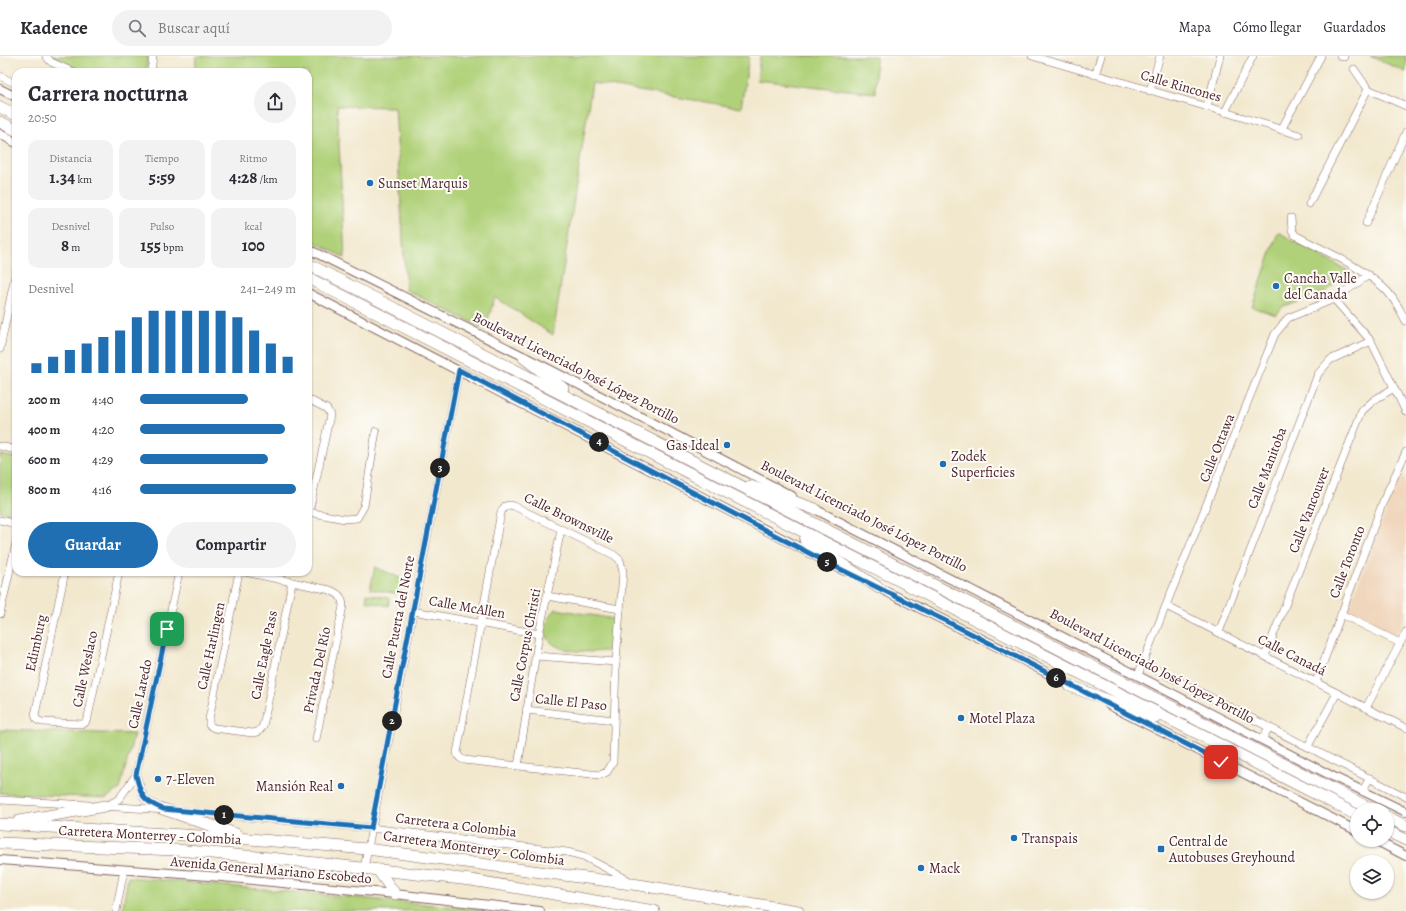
<!DOCTYPE html>
<html lang="es">
<head>
<meta charset="utf-8">
<style>
  :root { --surface:#fff; --page:#f2f2f3; --text:#2b2b33; --muted:#7c7c81; --line:#e1e1e2; --accent:#1f6fb2 }
  body { margin:0; font-family:Alegreya,serif; background:var(--page); color:var(--text); height:100vh; display:flex; flex-direction:column; font-size:15px; white-space:nowrap }
  * { box-sizing:border-box; margin:0 }
  p { font-size:13px; color:var(--muted) }
  .icon { flex:none; width:22px; height:22px; fill:none; stroke:currentColor; stroke-width:2; stroke-linecap:round; stroke-linejoin:round }
  .map { position:relative; flex:1; overflow:hidden }
  .side { position:absolute; left:12px; top:12px; width:300px; height:508px; display:flex; flex-direction:column; background:var(--surface); border-radius:12px; box-shadow:0 1px 3px #0004 }
  .side>* { flex:none }
  .fabs { position:absolute; left:1350px; top:747px; display:grid; gap:8px }
  .fabs a { display:grid; place-items:center; width:44px; height:44px; border-radius:50%; background:var(--surface); box-shadow:0 1px 3px #0004; font-size:20px }
  .pin { position:absolute; display:grid; place-items:center; width:34px; height:34px; color:#fff; margin:-17px; border-radius:8px; box-shadow:0 2px 6px #0006 }
  .km { position:absolute; width:20px; height:20px; margin:-10px; border-radius:50%; background:#222; color:#fff; font-size:11px; line-height:20px; text-align:center }
  .round { display:grid; place-items:center; flex:none; width:42px; height:42px; border-radius:21px; background:var(--page) }
  .headline { display:flex; align-items:center; justify-content:space-between; height:68px; padding:0 16px }
  h1 { font-size:22px; font-weight:600; line-height:30px }
  .figures { display:grid; grid-template-columns:repeat(3,1fr); gap:6px; height:68px; padding:4px 16px }
  .figures div { display:grid; align-content:center; border-radius:10px; background:var(--page); text-align:center }
  .figures b { font-size:17px; font-weight:600 }
  .figures small { font-size:11px; font-weight:400 }
  .figures p { font-size:11px }
  .chart { height:112px; padding:8px 16px }
  .chart p { display:flex; justify-content:space-between }
  .chart svg { width:100%; height:72px; margin-top:4px; stroke:var(--accent); stroke-width:6 }
  .primary-button { display:flex; gap:8px; margin-top:auto; padding:8px 16px }
  .primary-button a { flex:1; height:46px; border-radius:24px; background:var(--accent); color:#fff; font-size:16px; font-weight:600; line-height:46px; text-align:center }
  .primary-button a+a { background:var(--page); color:var(--text) }
  ul { padding:0 16px; list-style:none; font-size:13px }
  li { display:grid; grid-template-columns:64px 48px 1fr; align-items:center; height:30px }
  li i { height:10px; border-radius:5px; background:var(--accent) }
  header { display:flex; align-items:center; gap:24px; box-sizing:border-box; height:56px; padding:0 20px; background:var(--surface); border-bottom:1px solid var(--line) }
  header strong { font-size:19px }
  nav { display:flex; gap:22px; margin-inline-start:auto; font-size:14px }
  .search { width:280px; height:36px; background:var(--page); display:flex; align-items:center; gap:10px; box-sizing:border-box; padding:0 14px; border-radius:22px; color:var(--muted); font-size:15px }
  .map>svg:first-child { display:block }
</style>
</head>
<body>
<header>
<strong>Kadence</strong>
<div class="search"><svg class="icon" aria-label="search" viewBox="0 0 24 24"><circle cx="10" cy="10" r="6"/><path d="M15 15l6 6"/></svg>Buscar aquí</div>
<nav><a>Mapa</a><a>Cómo llegar</a><a>Guardados</a></nav>
</header>
<div class="map">
<svg width="1406" height="855" viewBox="0 0 1406 855">
  <rect width="100%" height="100%" fill="#fdfcf7"/>
  <filter id="ink" filterUnits="userSpaceOnUse"><feTurbulence type="fractalNoise" baseFrequency=".025" numOctaves="2"/><feDisplacementMap in="SourceGraphic" scale="8" xChannelSelector="R" yChannelSelector="G"/><feConvolveMatrix kernelMatrix="1 2 1 2 8 2 1 2 1" color-interpolation-filters="sRGB"/></filter>
  <filter id="wash" filterUnits="userSpaceOnUse"><feTurbulence type="fractalNoise" baseFrequency=".012" numOctaves="4" result="noise"/><feDisplacementMap in="SourceGraphic" scale="16" xChannelSelector="R" yChannelSelector="G"/><feGaussianBlur stdDeviation="0.9" result="paint"/><feColorMatrix in="noise" values="0 0 0 0 0 0 0 0 0 0 0 0 0 0 0 0 0 1.4 0 .05"/><feComposite in="paint" operator="in"/></filter>
  <g filter="url(#wash)">
    <rect width="100%" height="100%" fill="#f2e8ce"/>
    <path fill="#f0d6bc" d="M 1399,423 L 1406,423 L 1406,557 L 1396,579 L 1347,557 Z"/>
    <g fill="#b0d179" stroke="#7d7852">
      <path d="M 50,0 L 148,0 L 146,16 L 85,16 Z"/>
      <path d="M 196,0 L 749,0 L 741,52 L 592,27 L 553,279 L 495,241 L 485,273 L 406,234 L 395,51 L 337,50 L 345,202 L 308,182 L 308,16 L 195,16 Z"/>
      <path d="M 760,0 L 876,0 L 875,37 L 757,24 Z"/>
      <path d="M 1370,0 L 1406,0 L 1406,16 Z"/>
      <path d="M 1278,176 L 1348,215 L 1327,235 L 1282,252 L 1276,259 L 1252,251 Z"/>
      <path d="M 0,399 L 16,402 L 16,459 L 0,455 Z"/>
      <path d="M 375,511 L 402,523 L 399,538 L 370,533 Z"/>
      <path d="M 367,538 L 390,542 L 388,550 L 366,545 Z"/>
      <path d="M 556,553 L 614,563 L 611,594 C 598,597 566,597 555,589 C 549,586 546,579 544,574 L 550,560 Z"/>
      <path d="M 0,674 L 134,678 L 120,733 L 106,742 L 0,737 Z"/>
      <path d="M 128,821 L 468,852 L 489,855 L 122,855 Z"/>
    </g>
  </g>
  <g filter="url(#ink)">
    <g fill="none" stroke-linecap="round" stroke-linejoin="round">
      <defs>
        <g id="minor">
          <path d="M 46,0 L 51,6 L 73,16"/>
          <path d="M 1032,0 L 1225,56 L 1299,79"/>
          <path d="M 1340,0 L 1344,1"/>
          <path d="M 1354,13 L 1368,33 L 1406,50"/>
          <path d="M 151,16 L 153,0"/>
          <path d="M 1095,19 L 1101,0"/>
          <path d="M 0,20 L 16,28"/>
          <path d="M 1150,35 L 1160,0"/>
          <path d="M 1207,51 L 1220,0"/>
          <path d="M 1225,56 L 1253,0"/>
          <path d="M 1281,74 L 1321,0"/>
          <path d="M 1309,148 L 1368,33"/>
          <path d="M 1291,162 L 1292,174 L 1295,179 C 1324,195 1359,209 1384,232 C 1394,241 1400,254 1406,265"/>
          <path d="M 1366,167 L 1406,76"/>
          <path d="M 1334,243 L 1371,285 L 1406,356"/>
          <path d="M 0,293 L 16,215"/>
          <path d="M 308,343 L 327,353 L 330,359 L 309,456"/>
          <path d="M 0,390 L 16,394"/>
          <path d="M 510,449 L 514,450 L 614,499 L 620,504 L 623,516 L 616,606 L 613,706 L 607,716 L 600,719 L 464,704 L 460,702 L 457,697 L 501,456 L 505,450 Z"/>
          <path d="M 308,456 L 345,463 L 357,462 L 364,450 L 376,375"/>
          <path d="M 0,464 L 16,468"/>
          <path d="M 65,516 L 35,659 L 37,664 L 42,666 L 82,668 L 85,667 L 88,661 L 119,516"/>
          <path d="M 239,516 L 209,663 L 209,669 L 214,672 L 253,677 L 258,676 L 263,670 L 292,526"/>
          <path d="M 245,516 L 330,534 C 339,538 342,540 343,550 L 316,683"/>
          <path d="M 547,540 L 620,553"/>
          <path d="M 1166,550 L 1406,672"/>
          <path d="M 413,555 L 539,578"/>
          <path d="M 0,558 L 16,487"/>
          <path d="M 1341,558 L 1400,587"/>
          <path d="M 1219,576 L 1318,318 L 1330,304 L 1371,285"/>
          <path d="M 536,600 L 616,606"/>
          <path d="M 1265,600 L 1362,355 L 1374,344 L 1394,332"/>
          <path d="M 1143,607 L 1406,741"/>
          <path d="M 1138,619 L 1275,278 L 1288,262 L 1334,243 L 1369,219"/>
          <path d="M 1316,626 L 1384,443 L 1406,396"/>
          <path d="M 1366,652 L 1406,576"/>
          <path d="M 526,654 L 614,664"/>
          <path d="M 1262,684 L 1269,671"/>
          <path d="M 1308,690 L 1337,637"/>
          <path d="M 518,710 L 539,578 L 561,474"/>
          <path d="M 136,719 L 144,742 L 158,751"/>
          <path d="M 1362,735 L 1370,722"/>
          <path d="M 0,744 L 89,749"/>
          <path d="M 101,750 L 167,754"/>
          <path d="M 106,750 L 119,743 L 136,719 L 179,516"/>
          <path d="M 179,755 L 371,772 L 567,796 L 583,800 L 628,824"/>
          <path d="M 364,813 L 459,314"/>
          <path d="M 116,855 L 124,814"/>
        </g>
        <g id="tertiary">
          <path d="M 0,33 L 16,41"/>
          <path d="M 0,78 L 16,87"/>
          <path d="M 308,193 L 549,313 L 792,440"/>
          <path d="M 308,237 L 845,515"/>
          <path d="M 811,451 L 1334,721 L 1406,756"/>
          <path d="M 875,530 L 1006,595 L 1075,632"/>
          <path d="M 1109,649 L 1357,775"/>
          <path d="M 1375,784 L 1406,800"/>
          <path d="M 0,804 L 222,821 L 395,838 L 540,855"/>
        </g>
        <g id="primary">
          <path d="M 163,753 L 236,778"/>
          <path d="M 19,765 L 105,750"/>
          <path d="M 0,768 L 250,783 L 367,793 L 639,829 L 798,855"/>
          <path d="M 0,787 L 176,794 L 270,802 L 471,824 L 654,855"/>
          <path d="M 378,814 L 395,838"/>
        </g>
        <g id="trunk">
          <path d="M 0,51 L 16,59"/>
          <path d="M 0,66 L 16,74"/>
          <path d="M 308,208 L 1373,754"/>
          <path d="M 308,222 L 1357,759"/>
          <path d="M 524,302 L 563,332"/>
          <path d="M 750,430 L 815,453"/>
          <path d="M 805,484 L 879,532"/>
          <path d="M 1070,630 L 1155,662"/>
          <path d="M 1387,761 L 1406,770"/>
          <path d="M 1387,775 L 1406,784"/>
        </g>
      </defs>
      <use href="#minor" stroke="#856564" stroke-width="8"/>
      <use href="#tertiary" stroke="#856564" stroke-width="10"/>
      <use href="#primary" stroke="#856564" stroke-width="12"/>
      <use href="#trunk" stroke="#856564" stroke-width="12"/>
      <use href="#minor" stroke="#fff" stroke-width="7"/>
      <use href="#tertiary" stroke="#fff" stroke-width="8"/>
      <use href="#primary" stroke="#fff" stroke-width="11"/>
      <use href="#trunk" stroke="#fff" stroke-width="11"/>
    </g>
  </g>
  <g fill="none" stroke-linecap="round" stroke-linejoin="round" filter="url(#ink)">
    <defs>
      <path id="route" d="M 167,573 L 136,719 C 141,740 143,745 163,753 L 371,772 L 459,314 L 830,508 L 968,576 L 1221,706"/>
    </defs>
    <use href="#route" stroke="#fff" stroke-width="8"/>
    <use href="#route" stroke="#1f6fb2" stroke-width="5"/>
  </g>
  <g fill="#1f6fb2" stroke="#fdfcf7" stroke-width="1.5">
    <circle cx="370" cy="127" r="4"/>
    <circle cx="1276" cy="230" r="4"/>
    <circle cx="727" cy="389" r="4"/>
    <circle cx="943" cy="408" r="4"/>
    <circle cx="961" cy="662" r="4"/>
    <circle cx="158" cy="723" r="4"/>
    <circle cx="341" cy="730" r="4"/>
    <circle cx="1014" cy="782" r="4"/>
    <rect x="1157" y="789" width="8" height="8" rx="2"/>
    <circle cx="921" cy="812" r="4"/>
  </g>
  <g text-anchor="middle" dominant-baseline="central" stroke-width="4" stroke-linejoin="round" paint-order="stroke">
    <g font-size="14" fill="#4a1f2b" stroke="#fdfcf7">
      <text transform="translate(1181 30) rotate(16)">Calle Rincones</text>
      <text transform="translate(576 312) rotate(27)">Boulevard Licenciado José López Portillo</text>
      <text transform="translate(1217 392) rotate(-68)">Calle Ottawa</text>
      <text transform="translate(1267 412) rotate(-69)">Calle Manitoba</text>
      <text transform="translate(1309 454) rotate(-69)">Calle Vancouver</text>
      <text transform="translate(864 460) rotate(27)">Boulevard Licenciado José López Portillo</text>
      <text transform="translate(569 462) rotate(26)">Calle Brownsville</text>
      <text transform="translate(1347 506) rotate(-69)">Calle Toronto</text>
      <text transform="translate(467 551) rotate(10)">Calle McAllen</text>
      <text transform="translate(398 561) rotate(-79)">Calle Puerta del Norte</text>
      <text transform="translate(36 587) rotate(-78)">Edimburg</text>
      <text transform="translate(525 589) rotate(-79)">Calle Corpus Christi</text>
      <text transform="translate(211 590) rotate(-78)">Calle Harlingen</text>
      <text transform="translate(264 599) rotate(-79)">Calle Eagle Pass</text>
      <text transform="translate(1292 599) rotate(27)">Calle Canadá</text>
      <text transform="translate(1152 610) rotate(28)">Boulevard Licenciado José López Portillo</text>
      <text transform="translate(85 613) rotate(-78)">Calle Weslaco</text>
      <text transform="translate(317 614) rotate(-78)">Privada Del Río</text>
      <text transform="translate(140 638) rotate(-78)">Calle Laredo</text>
      <text transform="translate(571 646) rotate(6)">Calle El Paso</text>
      <text transform="translate(456 769) rotate(7)">Carretera a Colombia</text>
      <text transform="translate(150 779) rotate(3)">Carretera Monterrey - Colombia</text>
      <text transform="translate(474 792) rotate(8)">Carretera Monterrey - Colombia</text>
      <text transform="translate(271 814) rotate(5)">Avenida General Mariano Escobedo</text>
    </g>
    <g font-size="14" fill="#4a1f2b" stroke="#fdfcf7" text-anchor="start">
      <text x="378" y="127">Sunset Marquis</text>
      <text x="1284" y="222">Cancha Valle<tspan x="1284" dy="16">del Canada</tspan></text>
      <text x="719" y="389" text-anchor="end">Gas Ideal</text>
      <text x="951" y="400">Zodek<tspan x="951" dy="16">Superficies</tspan></text>
      <text x="969" y="662">Motel Plaza</text>
      <text x="166" y="723">7-Eleven</text>
      <text x="333" y="730" text-anchor="end">Mansión Real</text>
      <text x="1022" y="782">Transpais</text>
      <text x="1169" y="785">Central de<tspan x="1169" dy="16">Autobuses Greyhound</tspan></text>
      <text x="929" y="812">Mack</text>
    </g>
  </g>
</svg>
<div class="fabs">
<a><svg class="icon" aria-label="locate" viewBox="0 0 24 24"><circle cx="12" cy="12" r="6"/><path d="M12 2v4M12 18v4M2 12h4M18 12h4"/></svg></a>
<a><svg class="icon" aria-label="layers" viewBox="0 0 24 24"><path d="M12 4l9 5-9 5-9-5zM3 14l9 5 9-5"/></svg></a>
</div>
<div class="pin" style="left:167px;top:573px;background:#1e9e55"><svg class="icon" aria-label="arrive" viewBox="0 0 24 24"><path d="M6 21V4h12l-3 4 3 4H6"/></svg></div>
<div class="pin" style="left:1221px;top:706px;background:#d93025"><svg class="icon" aria-label="check" viewBox="0 0 24 24"><path d="M5 12l5 5 9-10"/></svg></div>
<b class="km" style="left:224px;top:759px">1</b>
<b class="km" style="left:392px;top:665px">2</b>
<b class="km" style="left:440px;top:412px">3</b>
<b class="km" style="left:599px;top:386px">4</b>
<b class="km" style="left:827px;top:506px">5</b>
<b class="km" style="left:1056px;top:622px">6</b>
<section class="side">
<div class="headline"><div><h1>Carrera nocturna</h1><p>20:50</p></div><a class="round"><svg class="icon" aria-label="share" viewBox="0 0 24 24"><path d="M12 15V3M7 8l5-5 5 5M5 13v7h14v-7"/></svg></a></div>
<div class="figures">
<div><p>Distancia</p><b>1.34<small> km</small></b></div>
<div><p>Tiempo</p><b>5:59</b></div>
<div><p>Ritmo</p><b>4:28<small> /km</small></b></div>
</div>
<div class="figures">
<div><p>Desnivel</p><b>8<small> m</small></b></div>
<div><p>Pulso</p><b>155<small> bpm</small></b></div>
<div><p>kcal</p><b>100</b></div>
</div>
<div class="chart"><p><span>Desnivel</span>241–249 m</p>
<svg viewBox="0 0 160 44" preserveAspectRatio="none"><path d="M5 44V38M15 44V34M25 44V30M35 44V26M45 44V22M55 44V18M65 44V10M75 44V6M85 44V6M95 44V6M105 44V6M115 44V6M125 44V10M135 44V18M145 44V26M155 44V34"/></svg>
</div>
<ul>
<li><b>200 m</b>4:40<i style="width:69%"></i></li>
<li><b>400 m</b>4:20<i style="width:93%"></i></li>
<li><b>600 m</b>4:29<i style="width:82%"></i></li>
<li><b>800 m</b>4:16<i style="width:100%"></i></li>
</ul>
<div class="primary-button"><a>Guardar</a><a>Compartir</a></div>
</section>
</div>
</body>
</html>
